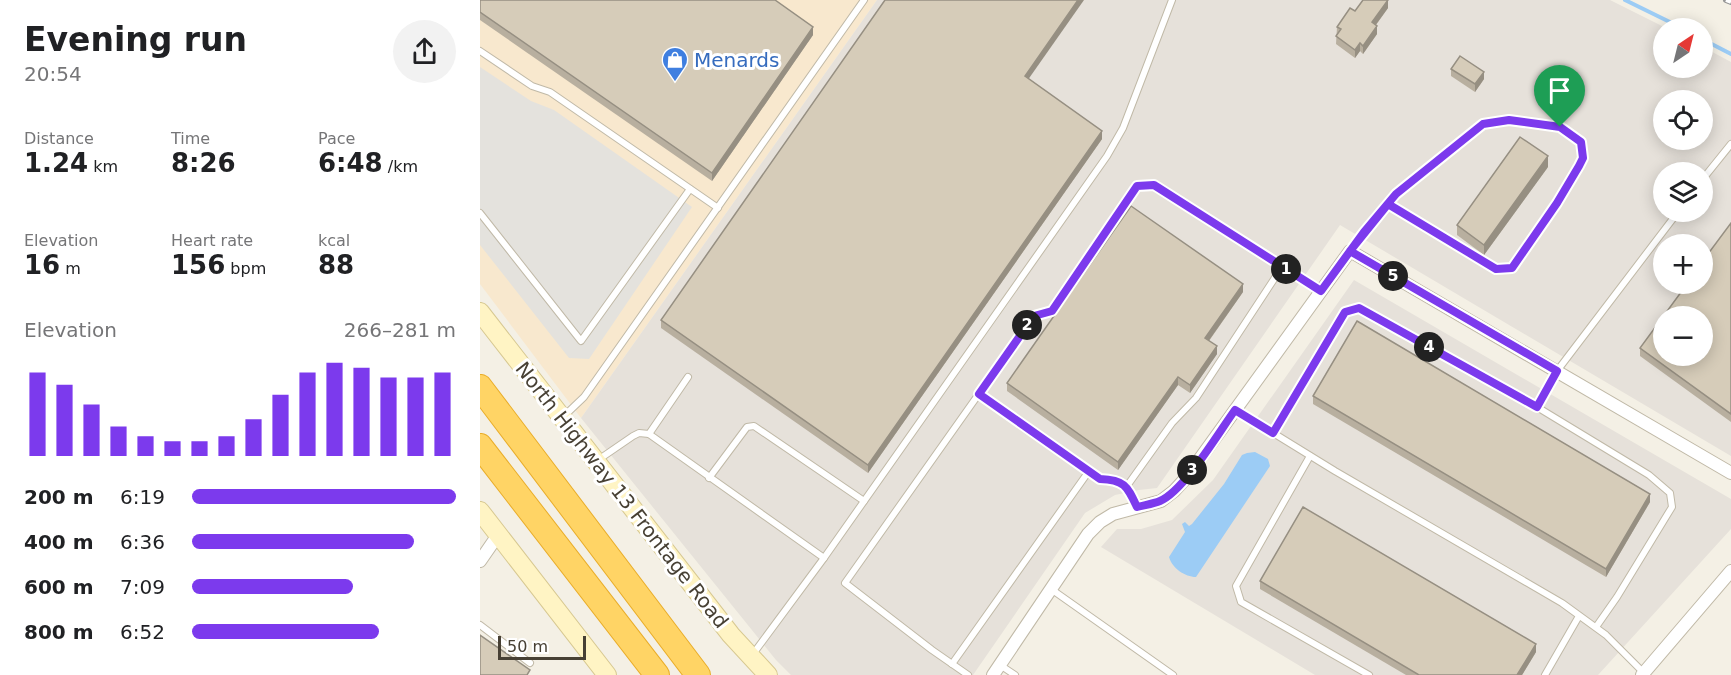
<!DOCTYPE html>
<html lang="en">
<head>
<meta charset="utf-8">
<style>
  :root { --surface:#fff; --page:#f2f2f2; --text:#202124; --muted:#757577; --accent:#7c3aed }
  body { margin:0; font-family:"DejaVu Sans",sans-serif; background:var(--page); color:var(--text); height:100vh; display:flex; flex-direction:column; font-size:22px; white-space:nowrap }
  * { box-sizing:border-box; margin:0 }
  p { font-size:20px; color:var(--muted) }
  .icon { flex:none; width:33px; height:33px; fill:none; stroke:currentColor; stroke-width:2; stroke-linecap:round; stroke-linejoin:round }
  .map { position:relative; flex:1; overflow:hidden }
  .drawer { display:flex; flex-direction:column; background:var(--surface); width:480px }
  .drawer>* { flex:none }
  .needle { width:39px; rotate:35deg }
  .tools { position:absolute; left:1173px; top:18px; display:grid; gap:12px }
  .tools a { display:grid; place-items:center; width:60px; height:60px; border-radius:50%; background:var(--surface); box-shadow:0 3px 15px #0003; font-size:30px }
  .scale { position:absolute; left:18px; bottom:15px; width:88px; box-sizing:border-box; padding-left:6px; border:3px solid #474034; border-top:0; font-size:16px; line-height:21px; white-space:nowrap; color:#474034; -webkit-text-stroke:4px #fff; paint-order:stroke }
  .pin { position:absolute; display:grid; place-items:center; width:51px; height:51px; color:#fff; margin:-62px -26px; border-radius:50% 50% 50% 0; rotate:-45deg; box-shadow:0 0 6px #0007 }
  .pin .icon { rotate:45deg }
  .km { position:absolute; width:30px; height:30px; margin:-15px; border-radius:50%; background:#222; color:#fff; font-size:16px; line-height:30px; text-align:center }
  .round { display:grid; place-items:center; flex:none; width:63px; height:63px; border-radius:32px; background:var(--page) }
  .summary { display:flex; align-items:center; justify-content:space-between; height:102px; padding:0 24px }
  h1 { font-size:33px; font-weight:700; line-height:45px }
  .stats { display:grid; grid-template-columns:repeat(3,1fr); gap:9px; height:102px; padding:6px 24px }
  .stats div { display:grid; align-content:center }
  .stats b { font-size:26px; font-weight:700 }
  .stats small { font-size:16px; font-weight:400 }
  .stats p { font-size:16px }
  .chart { height:168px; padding:12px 24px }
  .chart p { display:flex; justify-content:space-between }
  .chart svg { width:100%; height:108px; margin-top:6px; stroke:var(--accent); stroke-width:6 }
  ul { padding:0 24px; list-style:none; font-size:20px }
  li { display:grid; grid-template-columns:96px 72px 1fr; align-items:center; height:45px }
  li i { height:15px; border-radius:8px; background:var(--accent) }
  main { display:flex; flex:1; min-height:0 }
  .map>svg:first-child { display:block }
</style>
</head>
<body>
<main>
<section class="drawer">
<div class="summary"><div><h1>Evening run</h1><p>20:54</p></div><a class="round"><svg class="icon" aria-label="share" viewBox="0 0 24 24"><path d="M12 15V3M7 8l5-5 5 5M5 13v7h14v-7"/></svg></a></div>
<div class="stats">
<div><p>Distance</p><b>1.24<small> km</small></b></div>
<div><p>Time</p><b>8:26</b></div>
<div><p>Pace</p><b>6:48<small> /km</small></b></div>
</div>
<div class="stats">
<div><p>Elevation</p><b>16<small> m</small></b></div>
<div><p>Heart rate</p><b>156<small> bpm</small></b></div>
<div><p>kcal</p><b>88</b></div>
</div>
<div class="chart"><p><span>Elevation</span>266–281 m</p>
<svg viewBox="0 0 160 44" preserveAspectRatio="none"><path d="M5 44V10M15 44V15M25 44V23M35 44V32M45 44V36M55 44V38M65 44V38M75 44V36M85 44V29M95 44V19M105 44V10M115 44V6M125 44V8M135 44V12M145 44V12M155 44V10"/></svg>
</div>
<ul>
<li><b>200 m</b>6:19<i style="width:100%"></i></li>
<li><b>400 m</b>6:36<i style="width:84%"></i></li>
<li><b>600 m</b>7:09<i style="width:61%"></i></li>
<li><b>800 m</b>6:52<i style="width:71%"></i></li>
</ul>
</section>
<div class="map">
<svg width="1251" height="675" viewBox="0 0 1251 675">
  <rect width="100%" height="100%" fill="#f4f0e5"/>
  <path fill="#f8e8ce" d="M 0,0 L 397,0 L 101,418 L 0,284 Z"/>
  <g fill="#e6e1da" fill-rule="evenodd">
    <path d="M 397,0 L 1130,0 L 1186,28 L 1184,28 L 1184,68 L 1222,68 L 1223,47 L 1251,62 L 1251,456 L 860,225 L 677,488 L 659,490 L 635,495 L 605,513 L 493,675 L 311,675 L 296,660 L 101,418 ZM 1184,100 L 1222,100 L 1222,140 L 1184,140 ZM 1184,172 L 1222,172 L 1222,212 L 1184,212 ZM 1184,244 L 1222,244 L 1222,284 L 1184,284 ZM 1184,316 L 1222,316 L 1222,356 L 1184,356 Z"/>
    <path d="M 874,280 L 1251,499 L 1251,529 L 1118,675 L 835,675 L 621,547 L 637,529 L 661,529 L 692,520 L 733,480 Z"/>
  </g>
  <path fill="#e4e2dd" d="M 0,67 L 51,101 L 74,110 L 212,207 L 109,359 L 89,358 L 0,245 Z"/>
  <path fill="#9cccf5" d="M 775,452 L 788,459 L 790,466 L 716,577 C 705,577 692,568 689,557 L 705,532 L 702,524 L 705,522 L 709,526 L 712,524 L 744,484 L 762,455 L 767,453 Z"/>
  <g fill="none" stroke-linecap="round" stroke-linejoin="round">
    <g stroke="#9cccf5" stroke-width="4">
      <path d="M 1145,0 L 1202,28"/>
      <path d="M 1222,39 L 1251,54"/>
    </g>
    <defs>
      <g id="lane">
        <path d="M 0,51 L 52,86 L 70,92 L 238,208"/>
        <path d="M 1222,180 L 1251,144"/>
        <path d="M 0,213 L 101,341 L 210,189"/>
        <path d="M 870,251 L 916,194 L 1003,124 L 1029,120 L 1069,125 L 1080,127 L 1101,142 L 1103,158 L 1099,166 L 1077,203 L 1032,268 L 1016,269 L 908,204"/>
        <path d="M 499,394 L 620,479 C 645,480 647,486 657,507"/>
        <path d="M 1057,407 L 1169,475 L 1190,493 L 1192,507 L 1137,597 L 1116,627"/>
        <path d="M 756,410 L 855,471 L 1082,603 L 1126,635 L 1164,673"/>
        <path d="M 83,417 L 104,397 L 384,0"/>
        <path d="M 793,433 L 865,312 L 879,308 L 1057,407 L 1077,371 L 1198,212"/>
        <path d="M 169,434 L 208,377"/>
        <path d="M 830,456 L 756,586 L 761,602 L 889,675"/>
        <path d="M 118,460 L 153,436 L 159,433 L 169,434 L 344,558 L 273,654"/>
        <path d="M 229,478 L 267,427 L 274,426 L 384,501"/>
        <path d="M 647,486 L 692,423 L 716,398 L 802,267"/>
        <path d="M 344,558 L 627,156 L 643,128 L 692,0"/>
        <path d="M 571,589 L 693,675"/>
        <path d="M 0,625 L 50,663"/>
        <path d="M 472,664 L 609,471"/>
        <path d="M 520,665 L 535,675"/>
        <path d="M 488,675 L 452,650 L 365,583 L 554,316 L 572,311 L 657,186 L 674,185 L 841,291"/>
        <path d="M 1065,675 L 1099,616"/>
      </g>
      <g id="street">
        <path d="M 0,561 L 18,535"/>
        <path d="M 513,675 L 608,534 L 620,522 L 633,514 L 681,501 L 694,491 L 706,478 L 870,251 L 1251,473"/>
        <path d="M 1162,675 L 1251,571"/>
      </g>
      <g id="secondary">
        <path d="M 0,312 L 251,635 L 288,675"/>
        <path d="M 0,511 L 127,675"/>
      </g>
      <g id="highway">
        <path d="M 0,387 L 218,675"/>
        <path d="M 0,446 L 177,675"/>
      </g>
    </defs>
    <use href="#lane" stroke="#c0b9a7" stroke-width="8"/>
    <use href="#street" stroke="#c0b9a7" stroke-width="14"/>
    <use href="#secondary" stroke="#d7c891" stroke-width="20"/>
    <use href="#highway" stroke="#e9ad2a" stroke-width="26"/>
    <use href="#lane" stroke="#fff" stroke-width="6"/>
    <use href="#street" stroke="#fff" stroke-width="12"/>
    <use href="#secondary" stroke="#fff4c4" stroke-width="18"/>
    <use href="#highway" stroke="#ffd465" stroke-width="24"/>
    <defs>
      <path id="rail" d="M 1246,0 L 1251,2"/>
    </defs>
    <use href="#rail" stroke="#959595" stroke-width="6"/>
    <use href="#rail" stroke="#fff" stroke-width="4" stroke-dasharray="11" stroke-linecap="butt"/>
  </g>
  <g fill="#b8af9f">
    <path d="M 0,0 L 333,35 L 232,181 L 0,20 Z"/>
    <path d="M 908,8 L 896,25 L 897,34 L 883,54 L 880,51 L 875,58 L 856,44 L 857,27 L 875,11 Z"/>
    <path d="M 971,69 L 1004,79 L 995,92 L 971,76 Z"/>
    <path d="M 549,79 L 622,139 L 388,473 L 181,328 L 181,320 Z"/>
    <path d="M 1068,167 L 1004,255 L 977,235 L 977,225 Z"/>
    <path d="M 1251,223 L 1251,422 L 1160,356 L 1160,348 Z"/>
    <path d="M 763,292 L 729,341 L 737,354 L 710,393 L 698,385 L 638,470 L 527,391 L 527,383 Z"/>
    <path d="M 833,396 L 1170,502 L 1126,577 L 833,404 Z"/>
    <path d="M 780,581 L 1056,652 L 1042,675 L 926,675 L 780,589 Z"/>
  </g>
  <g fill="#968f82">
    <path d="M 598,0 L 604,0 L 545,84 L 545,76 Z"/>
    <path d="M 908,0 L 908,8 L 892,30 L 892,22 Z"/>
    <path d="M 897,26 L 897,34 L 883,54 L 883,46 Z"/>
    <path d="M 333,27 L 333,35 L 232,181 L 232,173 Z"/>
    <path d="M 880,43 L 880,51 L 875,58 L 875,50 Z"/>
    <path d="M 1004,72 L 1004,79 L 995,92 L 995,84 Z"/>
    <path d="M 622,131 L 622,139 L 388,473 L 388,465 Z"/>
    <path d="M 1068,156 L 1068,167 L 1004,255 L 1004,245 Z"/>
    <path d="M 763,284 L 763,292 L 725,346 L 725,338 Z"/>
    <path d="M 737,346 L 737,354 L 710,393 L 710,385 Z"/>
    <path d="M 698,377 L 698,385 L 638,470 L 638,462 Z"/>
    <path d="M 1170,494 L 1170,502 L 1126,577 L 1126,569 Z"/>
    <path d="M 1056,644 L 1056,652 L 1042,675 L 1037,675 Z"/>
  </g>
  <g fill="#d6ccb9" stroke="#968f82" stroke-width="1.5" fill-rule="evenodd">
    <path d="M 0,0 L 295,0 L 333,27 L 232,173 L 0,12 Z"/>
    <path d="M 405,0 L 598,0 L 545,76 L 622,131 L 388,465 L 181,320 Z"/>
    <path d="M 883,0 L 908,0 L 892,22 L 897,26 L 883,46 L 880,43 L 875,50 L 856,36 L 861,29 L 857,27 L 870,8 L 875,11 Z"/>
    <path d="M 980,56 L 1004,72 L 995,84 L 971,69 Z"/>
    <path d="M 1040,137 L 1068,156 L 1004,245 L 977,225 Z"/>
    <path d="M 651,206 L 763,284 L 725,338 L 737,346 L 710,385 L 698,377 L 638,462 L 527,383 Z"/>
    <path d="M 1251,223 L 1251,414 L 1160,348 L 1207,284 L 1222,284 L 1222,262 ZM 1184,316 L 1222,316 L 1222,356 L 1184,356 Z"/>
    <path d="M 877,321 L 1170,494 L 1126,569 L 833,396 Z"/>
    <path d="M 823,507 L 1056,644 L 1037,675 L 939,675 L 780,581 Z"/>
    <path d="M 0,635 L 50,670 L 47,675 L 0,675 Z"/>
  </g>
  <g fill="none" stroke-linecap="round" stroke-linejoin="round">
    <defs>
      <path id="route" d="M 1080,127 L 1029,120 L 1003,124 L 916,194 L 884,232 L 841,291 L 674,185 L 657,186 L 572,311 L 554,316 L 499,394 L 620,479 C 645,480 647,486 657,507 C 664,505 673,504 680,501 C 704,491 739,432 755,410 L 793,433 L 865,312 L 879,308 L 1057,407 L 1077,371 L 870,251 L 908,204 L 1016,269 L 1032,268 L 1077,203 L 1099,166 L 1103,158 L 1101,142 L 1080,127"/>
    </defs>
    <use href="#route" stroke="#fff" stroke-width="12"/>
    <use href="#route" stroke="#7c3aed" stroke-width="8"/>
  </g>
  <defs>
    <symbol id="shop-pin" viewBox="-11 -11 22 30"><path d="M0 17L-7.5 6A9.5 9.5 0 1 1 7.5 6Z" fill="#3f7fe0" stroke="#fff"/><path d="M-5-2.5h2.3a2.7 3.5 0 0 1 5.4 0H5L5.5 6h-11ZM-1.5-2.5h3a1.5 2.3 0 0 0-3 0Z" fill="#fff"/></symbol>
  </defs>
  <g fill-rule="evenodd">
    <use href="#shop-pin" x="180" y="45" width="30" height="40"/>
  </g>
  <g text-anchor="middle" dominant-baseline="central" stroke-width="6" stroke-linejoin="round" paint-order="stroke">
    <g font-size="20" fill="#366cbe" stroke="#fff" text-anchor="start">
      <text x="214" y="60">Menards</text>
    </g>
    <g font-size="20" fill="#474034" stroke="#fff">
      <text transform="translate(142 495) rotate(52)">North Highway 13 Frontage Road</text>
    </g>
  </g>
</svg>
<div class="tools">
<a><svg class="needle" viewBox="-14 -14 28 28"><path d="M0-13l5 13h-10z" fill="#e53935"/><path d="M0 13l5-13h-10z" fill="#757577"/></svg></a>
<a><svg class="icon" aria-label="locate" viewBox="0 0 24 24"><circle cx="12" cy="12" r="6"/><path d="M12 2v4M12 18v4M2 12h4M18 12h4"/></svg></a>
<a><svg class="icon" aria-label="layers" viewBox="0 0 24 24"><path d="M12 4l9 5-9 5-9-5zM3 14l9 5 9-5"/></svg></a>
<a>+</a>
<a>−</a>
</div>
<div class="scale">50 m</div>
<div class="pin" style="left:1080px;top:127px;background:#1e9e55"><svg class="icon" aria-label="arrive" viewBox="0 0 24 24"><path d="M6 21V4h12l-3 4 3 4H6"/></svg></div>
<b class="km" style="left:806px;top:269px">1</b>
<b class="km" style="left:547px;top:325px">2</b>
<b class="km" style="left:712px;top:470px">3</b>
<b class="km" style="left:949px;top:347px">4</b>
<b class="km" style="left:913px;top:276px">5</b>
</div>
</main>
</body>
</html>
